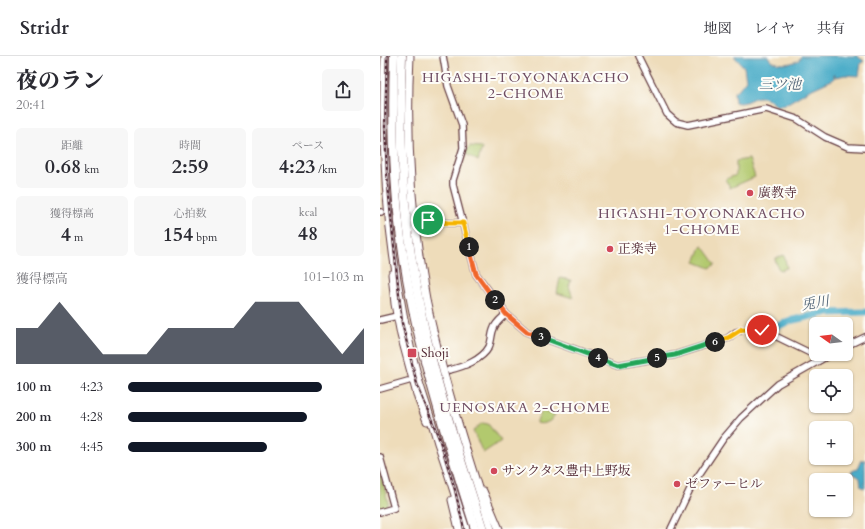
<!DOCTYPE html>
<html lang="ja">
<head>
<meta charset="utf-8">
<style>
  :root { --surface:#fff; --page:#f7f7f7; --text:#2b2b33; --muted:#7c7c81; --line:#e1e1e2; --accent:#111827 }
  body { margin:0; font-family:Cardo,"Noto Serif JP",serif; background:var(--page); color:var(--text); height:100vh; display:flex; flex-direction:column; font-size:15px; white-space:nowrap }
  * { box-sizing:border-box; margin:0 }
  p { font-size:13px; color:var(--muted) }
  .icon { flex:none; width:22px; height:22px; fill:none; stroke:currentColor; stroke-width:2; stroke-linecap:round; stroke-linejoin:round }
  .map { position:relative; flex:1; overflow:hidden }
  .side { display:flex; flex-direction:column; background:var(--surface); width:380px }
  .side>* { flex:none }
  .needle { width:26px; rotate:284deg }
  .fabs { position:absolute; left:429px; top:261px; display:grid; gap:8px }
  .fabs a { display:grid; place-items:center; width:44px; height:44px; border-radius:6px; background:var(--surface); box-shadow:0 1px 3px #0004; font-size:20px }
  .pin { position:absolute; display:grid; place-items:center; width:34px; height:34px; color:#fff; margin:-17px; border:2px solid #fff; border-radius:50%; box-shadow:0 1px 4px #0007 }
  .km { position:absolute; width:20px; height:20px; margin:-10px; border-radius:50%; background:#222; color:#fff; font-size:11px; line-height:20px; text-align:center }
  .round { display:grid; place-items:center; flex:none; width:42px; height:42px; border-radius:6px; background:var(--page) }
  .summary { display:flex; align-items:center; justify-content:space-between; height:68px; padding:0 16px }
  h1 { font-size:22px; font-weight:800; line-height:30px }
  .metrics { display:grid; grid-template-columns:repeat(3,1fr); gap:6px; height:68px; padding:4px 16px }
  .metrics div { display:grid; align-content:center; border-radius:6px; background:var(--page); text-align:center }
  .metrics b { font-size:20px; font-weight:800 }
  .metrics small { font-size:11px; font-weight:400 }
  .metrics p { font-size:11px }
  .chart { height:112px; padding:8px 16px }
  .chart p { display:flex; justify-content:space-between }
  .chart svg { width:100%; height:72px; margin-top:4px; fill:var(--accent); opacity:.7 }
  ul { padding:0 16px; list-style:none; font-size:13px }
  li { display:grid; grid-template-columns:64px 48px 1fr; align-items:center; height:30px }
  li i { height:10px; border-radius:5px; background:var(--accent) }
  header { display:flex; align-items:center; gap:24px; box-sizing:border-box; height:56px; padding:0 20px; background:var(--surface); border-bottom:1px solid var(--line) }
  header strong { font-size:19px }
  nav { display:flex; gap:22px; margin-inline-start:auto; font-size:14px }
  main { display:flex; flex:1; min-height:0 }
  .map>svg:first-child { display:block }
</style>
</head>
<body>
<header>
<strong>Stridr</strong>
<nav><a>地図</a><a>レイヤ</a><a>共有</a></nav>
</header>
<main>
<section class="side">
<div class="summary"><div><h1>夜のラン</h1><p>20:41</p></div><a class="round"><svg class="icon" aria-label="share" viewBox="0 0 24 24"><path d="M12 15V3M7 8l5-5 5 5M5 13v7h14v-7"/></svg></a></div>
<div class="metrics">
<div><p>距離</p><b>0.68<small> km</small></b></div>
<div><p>時間</p><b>2:59</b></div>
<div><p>ペース</p><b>4:23<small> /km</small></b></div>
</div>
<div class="metrics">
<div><p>獲得標高</p><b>4<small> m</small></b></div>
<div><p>心拍数</p><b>154<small> bpm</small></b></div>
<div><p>kcal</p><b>48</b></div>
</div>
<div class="chart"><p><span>獲得標高</span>101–103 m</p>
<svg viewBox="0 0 160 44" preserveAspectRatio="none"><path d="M0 44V22L10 22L20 6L30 22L40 38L50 38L60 38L70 22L80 22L90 22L100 22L110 6L120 6L130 6L140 22L150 38L160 22V44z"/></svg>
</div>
<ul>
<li><b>100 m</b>4:23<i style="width:82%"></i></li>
<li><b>200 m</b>4:28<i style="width:76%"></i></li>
<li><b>300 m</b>4:45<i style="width:59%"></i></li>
</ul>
</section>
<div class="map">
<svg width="485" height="473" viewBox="0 0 485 473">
  <rect width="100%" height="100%" fill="#fdfcf7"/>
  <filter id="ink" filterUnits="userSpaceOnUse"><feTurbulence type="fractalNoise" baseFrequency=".025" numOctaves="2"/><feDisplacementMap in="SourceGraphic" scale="8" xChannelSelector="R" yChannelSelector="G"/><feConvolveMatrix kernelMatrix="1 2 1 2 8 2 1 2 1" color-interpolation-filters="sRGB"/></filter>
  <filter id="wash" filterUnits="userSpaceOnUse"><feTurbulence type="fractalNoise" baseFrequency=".012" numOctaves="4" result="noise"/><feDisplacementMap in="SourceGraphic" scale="16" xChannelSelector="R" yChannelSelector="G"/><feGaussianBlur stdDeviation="0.9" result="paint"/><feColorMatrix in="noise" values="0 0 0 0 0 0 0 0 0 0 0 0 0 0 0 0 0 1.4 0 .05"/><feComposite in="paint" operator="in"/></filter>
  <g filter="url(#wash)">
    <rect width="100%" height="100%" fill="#eedcba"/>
    <g fill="#b2c96e" stroke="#7e744c">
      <path d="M 90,90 L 101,91 L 102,92 L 98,105 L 86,98 L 88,92 Z"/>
      <path d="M 369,103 L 375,121 L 350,132 L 346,123 L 356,119 L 356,105 Z"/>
      <path d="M 323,190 L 336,208 L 330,212 L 315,206 L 321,191 Z"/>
      <path d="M 404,199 L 407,212 L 400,214 L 398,212 L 395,204 L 396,202 Z"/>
      <path d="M 180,222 L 191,224 L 189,230 L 193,242 L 177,237 Z"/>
      <path d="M 162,355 L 175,359 C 171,366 164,369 156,367 Z"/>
      <path d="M 102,367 L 108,368 L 121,385 L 103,397 L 93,375 Z"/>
      <path d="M 0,415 L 8,446 L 6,451 L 0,452 Z"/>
    </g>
    <g fill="#49acc8" stroke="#4a667a">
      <path d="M 354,0 L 388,0 L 391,5 C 401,9 409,9 419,4 L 421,0 L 477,0 L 484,5 L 481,7 L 479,20 L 465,19 L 456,21 L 454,18 L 454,23 L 428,35 L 406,48 L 397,50 C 392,46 386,40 380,41 C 371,41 365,50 355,46 L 354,36 L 358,34 L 366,24 L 364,11 Z"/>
      <path d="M 482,404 L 485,404 L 485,432 L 481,431 L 480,423 L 471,416 L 478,412 Z"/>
    </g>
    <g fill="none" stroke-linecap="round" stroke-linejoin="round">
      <path stroke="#49acc8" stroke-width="7" d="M 392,273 L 409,265 L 444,257 L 485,256"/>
    </g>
  </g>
  <g filter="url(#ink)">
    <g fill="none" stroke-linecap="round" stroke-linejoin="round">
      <path stroke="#cdb69d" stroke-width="5.5" stroke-dasharray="5.5 3" stroke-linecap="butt" d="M 31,161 L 48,164"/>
      <defs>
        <g id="tertiary">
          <path d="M 63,0 L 68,30 L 82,69 L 83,92 L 73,124 L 73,129 L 96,218 L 126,258 L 147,276 L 238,309 L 295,299 L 348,282 L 356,276 L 367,273 L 385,275 L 432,298 L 440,304"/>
          <path d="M 258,0 L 287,58 L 296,66 L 308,69 L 386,53 L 417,63 L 445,81 L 468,91 L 485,92"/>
          <path d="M 0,156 L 1,156"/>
          <path d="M 48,164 L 68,167 L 83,167"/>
          <path d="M 0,264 L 17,260"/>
          <path d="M 466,290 L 485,281"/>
          <path d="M 69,314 C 83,311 102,304 109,291 C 112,285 111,278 114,272 C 116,266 122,262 126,258"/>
          <path d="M 0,333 L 28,325"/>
          <path d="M 0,401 L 14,452 L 0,456"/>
          <path d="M 291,473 L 312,429 L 343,383 L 361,362 L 398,328 L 451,298"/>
        </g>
        <g id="primary">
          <path d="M 5,0 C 0,110 10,220 39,326 C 45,346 52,366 58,387 C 68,415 76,444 86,473"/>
          <path d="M 30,0 C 26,81 31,164 46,243 C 62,321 87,397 111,473"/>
          <path d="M 12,218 L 15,248 L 21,279 L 38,342 L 47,365"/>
          <path d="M 103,435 L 119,473"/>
          <path d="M 72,444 L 79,473"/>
        </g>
        <g id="motorway">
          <path d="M 14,0 C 12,63 13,127 22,190 C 35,287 66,380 95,473"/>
          <path d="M 22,0 C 19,83 23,165 39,246 C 54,323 79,398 103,473"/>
        </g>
      </defs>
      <use href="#tertiary" stroke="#633b40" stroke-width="8"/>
      <use href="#primary" stroke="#633b40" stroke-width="9"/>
      <use href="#motorway" stroke="#633b40" stroke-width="10"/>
      <use href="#tertiary" stroke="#fff" stroke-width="5.5"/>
      <use href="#primary" stroke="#fff" stroke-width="7"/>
      <use href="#motorway" stroke="#fff" stroke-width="8"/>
      <defs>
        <path id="rail" d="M 7,0 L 5,71 L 7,118 L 11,162 L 22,267 L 37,328 L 59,382 L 75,434 L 84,473"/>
      </defs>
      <use href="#rail" stroke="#4a1f2b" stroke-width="2.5"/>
      <use href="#rail" stroke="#fdfcf7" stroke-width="1" stroke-dasharray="3" stroke-linecap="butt"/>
    </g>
  </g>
  <g fill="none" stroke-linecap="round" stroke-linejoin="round" filter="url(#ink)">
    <defs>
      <path id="split-1" d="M 48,164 L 68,167 L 83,167 L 89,191"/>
      <path id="split-2" d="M 89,191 L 96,218 L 115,244"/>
      <path id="split-3" d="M 115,244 L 126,258 L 147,276 L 161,281"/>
      <path id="split-4" d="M 161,281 L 218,302"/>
      <path id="split-5" d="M 218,302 L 238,309 L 277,302"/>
      <path id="split-6" d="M 277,302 L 295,299 L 335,286"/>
      <path id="split-7" d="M 335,286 L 348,282 L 362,273 L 382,274"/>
    </defs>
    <use href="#split-1" stroke="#fff" stroke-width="8"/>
    <use href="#split-2" stroke="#fff" stroke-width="8"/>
    <use href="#split-3" stroke="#fff" stroke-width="8"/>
    <use href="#split-4" stroke="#fff" stroke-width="8"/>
    <use href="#split-5" stroke="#fff" stroke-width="8"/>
    <use href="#split-6" stroke="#fff" stroke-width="8"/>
    <use href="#split-7" stroke="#fff" stroke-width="8"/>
    <use href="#split-1" stroke="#f5b400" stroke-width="5"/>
    <use href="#split-2" stroke="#f0652b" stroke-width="5"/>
    <use href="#split-3" stroke="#f0652b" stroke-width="5"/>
    <use href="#split-4" stroke="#22a559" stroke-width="5"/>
    <use href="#split-5" stroke="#22a559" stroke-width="5"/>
    <use href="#split-6" stroke="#22a559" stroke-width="5"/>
    <use href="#split-7" stroke="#f5b400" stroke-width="5"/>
  </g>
  <g fill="#d1495b" stroke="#fdfcf7" stroke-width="1.5">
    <circle cx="370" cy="137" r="4"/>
    <circle cx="230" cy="193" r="4"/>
    <rect x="27" y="292" width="10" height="10" rx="2"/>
    <circle cx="114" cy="415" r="4"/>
    <circle cx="297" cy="428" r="4"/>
  </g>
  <g text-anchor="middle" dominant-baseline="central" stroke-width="4" stroke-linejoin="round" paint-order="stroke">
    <g font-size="13" fill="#4a1f2b" stroke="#fdfcf7" text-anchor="start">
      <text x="378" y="137">廣教寺</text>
      <text x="238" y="193">正楽寺</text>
      <text x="41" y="297">Shoji</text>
      <text x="122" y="415">サンクタス豊中上野坂</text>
      <text x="305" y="428">ゼファーヒル</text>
    </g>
    <g font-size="14" letter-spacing="1" fill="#6e4c62" stroke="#fdfcf7">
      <text x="146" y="21">HIGASHI-TOYONAKACHO<tspan x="146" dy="16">2-CHOME</tspan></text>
      <text x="322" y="157">HIGASHI-TOYONAKACHO<tspan x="322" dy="16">1-CHOME</tspan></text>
      <text x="145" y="351">UENOSAKA 2-CHOME</text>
    </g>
    <g font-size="14" font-style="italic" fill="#4a5e72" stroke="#fdfcf7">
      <text x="400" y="28">三ツ池</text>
      <text transform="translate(435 247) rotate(-9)">兎川</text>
    </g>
  </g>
</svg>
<div class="fabs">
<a><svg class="needle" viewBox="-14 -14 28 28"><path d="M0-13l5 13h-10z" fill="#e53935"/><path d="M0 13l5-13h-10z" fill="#7c7c81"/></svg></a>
<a><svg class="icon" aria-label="locate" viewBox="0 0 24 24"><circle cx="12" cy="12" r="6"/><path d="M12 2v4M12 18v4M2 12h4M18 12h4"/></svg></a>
<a>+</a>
<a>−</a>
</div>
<div class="pin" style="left:48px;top:164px;background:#1e9e55"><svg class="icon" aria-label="arrive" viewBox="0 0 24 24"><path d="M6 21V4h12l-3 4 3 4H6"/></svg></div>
<div class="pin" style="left:382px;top:274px;background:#d93025"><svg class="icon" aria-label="check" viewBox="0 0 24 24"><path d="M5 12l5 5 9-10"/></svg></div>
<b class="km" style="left:89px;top:191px">1</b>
<b class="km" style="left:115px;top:244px">2</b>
<b class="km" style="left:161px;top:281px">3</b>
<b class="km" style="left:218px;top:302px">4</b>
<b class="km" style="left:277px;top:302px">5</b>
<b class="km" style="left:335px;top:286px">6</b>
</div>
</main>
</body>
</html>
